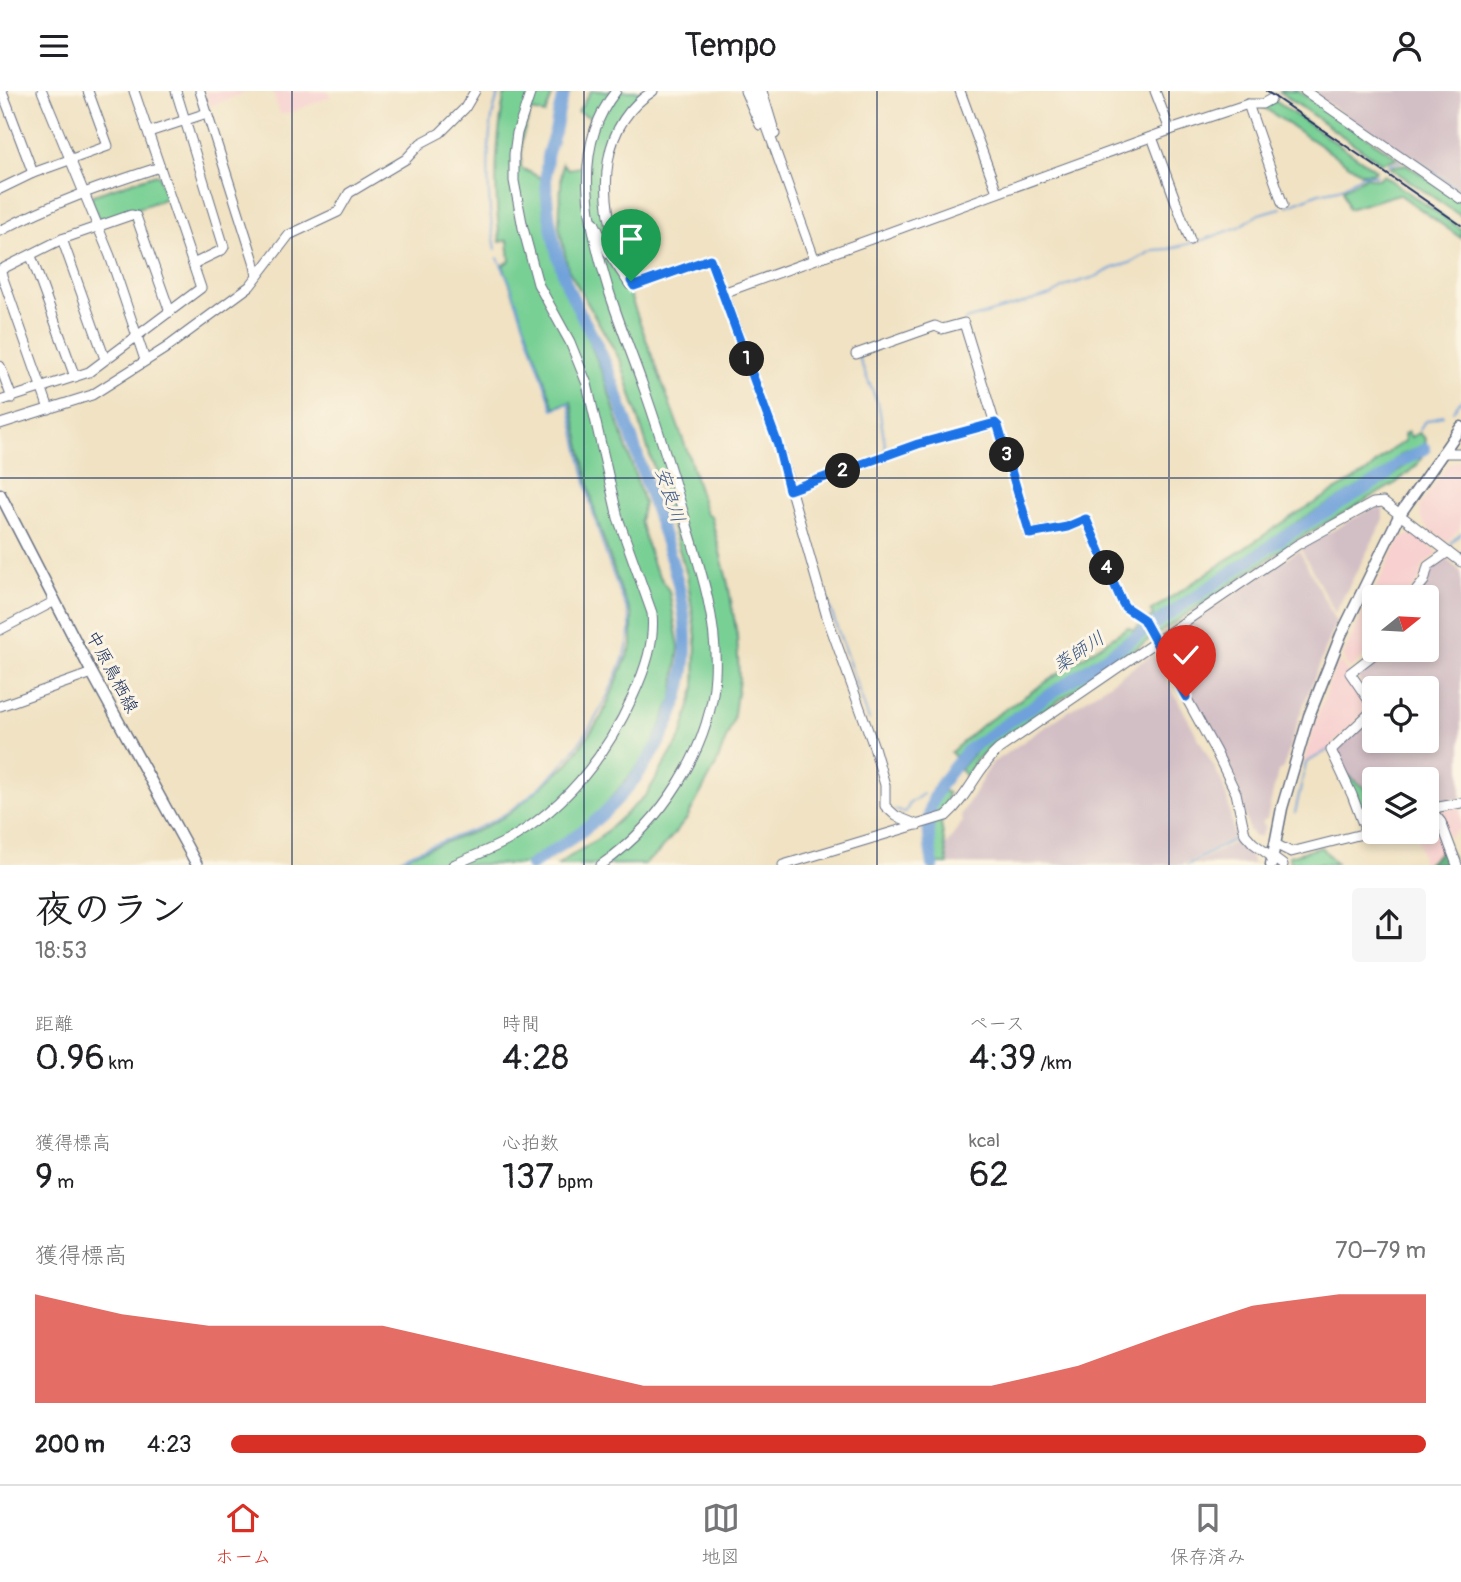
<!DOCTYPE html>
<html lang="ja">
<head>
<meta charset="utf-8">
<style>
  :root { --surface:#fff; --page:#f6f6f6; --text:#202124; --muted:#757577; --line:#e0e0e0; --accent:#d93025 }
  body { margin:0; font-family:Pangolin,"Klee One",sans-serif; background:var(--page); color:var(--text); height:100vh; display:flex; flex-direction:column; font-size:26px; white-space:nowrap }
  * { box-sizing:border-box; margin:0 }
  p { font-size:23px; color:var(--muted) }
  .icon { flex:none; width:38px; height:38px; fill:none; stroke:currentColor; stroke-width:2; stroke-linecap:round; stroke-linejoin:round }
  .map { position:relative; height:774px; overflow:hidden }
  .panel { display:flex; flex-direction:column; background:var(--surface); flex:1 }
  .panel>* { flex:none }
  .needle { width:46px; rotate:72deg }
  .controls { position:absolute; left:1362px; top:494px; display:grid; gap:14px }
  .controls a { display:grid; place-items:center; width:77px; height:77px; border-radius:7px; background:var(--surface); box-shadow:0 4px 10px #0003; font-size:35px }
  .pin { position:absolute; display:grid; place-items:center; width:60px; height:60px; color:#fff; margin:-72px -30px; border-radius:50% 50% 50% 0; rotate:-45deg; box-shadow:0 0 7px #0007 }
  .pin .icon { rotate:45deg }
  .km { position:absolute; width:35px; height:35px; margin:-18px; border-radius:50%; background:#222; color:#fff; font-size:19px; line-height:35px; text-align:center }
  .round { display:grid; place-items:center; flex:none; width:74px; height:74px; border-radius:7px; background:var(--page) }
  .headline { display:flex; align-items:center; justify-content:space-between; height:119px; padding:0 35px }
  h1 { font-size:38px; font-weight:600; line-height:52px }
  .stats { display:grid; grid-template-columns:repeat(3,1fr); gap:10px; height:119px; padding:7px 35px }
  .stats div { display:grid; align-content:center }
  .stats b { font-size:35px; font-weight:600 }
  .stats small { font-size:19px; font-weight:400 }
  .stats p { font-size:19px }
  .chart { height:196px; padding:14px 35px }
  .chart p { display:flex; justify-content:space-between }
  .chart svg { width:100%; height:126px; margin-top:7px; fill:var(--accent); opacity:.7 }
  ul { padding:0 35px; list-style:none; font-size:23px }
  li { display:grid; grid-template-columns:112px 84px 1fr; align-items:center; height:52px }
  li i { height:18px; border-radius:9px; background:var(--accent) }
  header { display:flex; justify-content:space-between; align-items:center; height:91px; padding:0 35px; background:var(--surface); font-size:32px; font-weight:600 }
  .tab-bar { display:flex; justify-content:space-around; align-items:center; height:98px; border-top:2px solid var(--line); background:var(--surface); font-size:19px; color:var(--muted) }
  .tab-bar a { display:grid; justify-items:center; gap:4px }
  .tab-bar .on { color:var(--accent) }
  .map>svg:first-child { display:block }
</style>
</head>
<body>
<header><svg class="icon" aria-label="menu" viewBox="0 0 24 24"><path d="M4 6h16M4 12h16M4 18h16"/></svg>Tempo<svg class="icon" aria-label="person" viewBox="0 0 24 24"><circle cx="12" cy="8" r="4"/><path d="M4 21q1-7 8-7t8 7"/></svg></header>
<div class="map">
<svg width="1461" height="774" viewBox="0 0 1461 774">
  <rect width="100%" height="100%" fill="#fcf5e5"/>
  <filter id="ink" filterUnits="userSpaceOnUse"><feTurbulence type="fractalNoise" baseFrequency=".0143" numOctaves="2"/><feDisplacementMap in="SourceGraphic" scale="14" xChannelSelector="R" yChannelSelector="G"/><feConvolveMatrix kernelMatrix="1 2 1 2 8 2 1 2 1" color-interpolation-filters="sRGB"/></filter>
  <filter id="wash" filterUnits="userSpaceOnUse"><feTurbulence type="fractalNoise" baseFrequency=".00686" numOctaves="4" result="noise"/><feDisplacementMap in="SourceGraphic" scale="28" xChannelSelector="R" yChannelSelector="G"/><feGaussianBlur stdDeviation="1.57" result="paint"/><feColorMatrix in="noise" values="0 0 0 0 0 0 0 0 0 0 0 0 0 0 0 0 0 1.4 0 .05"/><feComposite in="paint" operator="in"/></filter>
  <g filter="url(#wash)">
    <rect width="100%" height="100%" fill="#f0e2c3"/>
    <g fill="#f7d0cf">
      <path d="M 205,0 L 250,0 L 210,15 Z"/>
      <path d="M 272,0 L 328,0 L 330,6 L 286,23 L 280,23 Z"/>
      <path d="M 1461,369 L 1461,436 L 1447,451 L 1426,435 L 1421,427 L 1420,415 L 1448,374 Z"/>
      <path d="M 1414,443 L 1439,463 L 1424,473 L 1419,489 L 1406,506 L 1374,506 L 1374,558 L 1349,578 L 1343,566 L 1368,511 L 1401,447 Z"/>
      <path d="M 1341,571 L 1369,616 L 1327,659 L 1306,671 L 1304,669 L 1319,621 L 1336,575 L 1338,575 Z"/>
      <path d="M 1461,715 L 1461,738 L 1457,739 L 1449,747 L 1437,720 Z"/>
      <path d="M 1430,725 L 1438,728 L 1447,755 L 1423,773 L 1416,740 L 1426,740 L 1426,728 Z"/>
    </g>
    <g fill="#d2bec5">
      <path d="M 1310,0 L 1461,0 L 1461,97 L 1411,63 L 1403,64 Z"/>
      <path d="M 1379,416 L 1383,418 L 1383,430 L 1335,522 L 1301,458 L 1365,421 Z"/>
      <path d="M 1299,459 L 1336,531 L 1299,626 L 1283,678 L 1278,680 L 1267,727 L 1262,731 L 1265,737 L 1260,746 L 1254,745 L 1249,739 L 1235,685 L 1165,557 L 1166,551 Z"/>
      <path d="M 1446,468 L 1461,481 L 1461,707 L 1431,713 L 1426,717 L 1426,688 L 1374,688 L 1374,704 L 1345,682 L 1335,660 L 1374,622 L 1374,649 L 1426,649 L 1426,597 L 1374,597 L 1374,612 L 1354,581 L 1386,558 L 1426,558 L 1426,506 L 1414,506 L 1429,477 Z"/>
      <path d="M 1153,563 L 1221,689 L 1228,711 L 1234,746 L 1182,774 L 948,773 L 945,756 L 962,731 L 961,724 L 992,672 Z"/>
      <path d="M 1237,750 L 1251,767 L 1254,773 L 1193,773 Z"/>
    </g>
    <g fill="#79d095" stroke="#4a807a" stroke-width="2">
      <path d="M 507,0 L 554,0 L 545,23 L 531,20 L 522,47 L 521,77 L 541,87 L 551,158 L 563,196 L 587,245 L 603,283 L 644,412 L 640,430 L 653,474 L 669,500 L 679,556 L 673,606 L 649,662 L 597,724 L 545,761 L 524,773 L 395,774 L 412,763 L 479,739 L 509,723 L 567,674 L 602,625 L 632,554 L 632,525 L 621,500 L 595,423 L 571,311 L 554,316 L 503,174 L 510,170 L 508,149 L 500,151 C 494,97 495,59 504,6 Z"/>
      <path d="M 591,0 L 648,0 C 636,8 621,21 615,35 C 606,54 601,84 604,104 C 610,136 623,166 628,199 L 689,365 L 706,423 L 711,425 L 728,493 L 737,544 L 739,588 L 733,630 L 716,674 L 686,729 L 657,763 L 644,773 L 557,774 L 599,747 L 646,704 L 681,646 L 695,597 L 696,546 L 687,484 L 621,271 L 568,178 L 559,135 L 562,72 L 568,78 L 580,76 L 590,26 L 578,21 Z"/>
      <path d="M 1281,0 L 1298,0 L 1398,67 L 1381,72 L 1280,1 Z"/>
      <path d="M 1275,10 L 1376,79 L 1373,82 L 1361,82 L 1263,16 Z"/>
      <path d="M 1406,73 L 1461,111 L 1461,125 L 1389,76 Z"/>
      <path d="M 156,83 L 159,85 L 167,107 L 102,130 L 99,128 L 91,108 L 93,104 Z"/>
      <path d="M 1383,84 L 1461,138 L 1461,147 L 1399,103 L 1348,118 L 1343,98 L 1365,86 L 1378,88 Z"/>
      <path d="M 1408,341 L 1411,346 L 1419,342 L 1426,348 L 1425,354 L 1399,365 L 1382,382 L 1299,430 L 976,648 L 955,666 L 951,661 L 982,634 L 1128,536 L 1133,539 L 1153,525 L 1151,520 L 1294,424 L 1367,381 L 1391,359 L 1405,350 L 1404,343 Z"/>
      <path d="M 1422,366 L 1417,374 L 1396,392 L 1298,448 L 990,656 L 975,670 L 966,686 L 960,678 L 979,656 L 1300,441 L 1386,391 L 1410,370 Z"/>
      <path d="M 1345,682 L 1374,704 L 1374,735 L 1366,733 Z"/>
      <path d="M 944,700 L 948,702 L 941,733 L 948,773 L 937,773 C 932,750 928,725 938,702 Z"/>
      <path d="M 1322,756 L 1336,773 L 1291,773 L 1289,765 Z"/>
    </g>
    <path fill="#62b27e" stroke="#3e706e" stroke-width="2" d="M 1447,754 L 1452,766 L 1443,773 L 1426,774 Z"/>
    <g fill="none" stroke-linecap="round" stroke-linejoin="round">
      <g stroke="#70a1da" stroke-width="2">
        <path d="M 1411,65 L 1461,100"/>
        <path d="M 1388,73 L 1401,70"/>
        <path d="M 1287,115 L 1319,102 L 1339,98 L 1362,84 L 1377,84"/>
        <path d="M 496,158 C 487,118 483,37 500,0"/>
        <path d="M 965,229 L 1051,204 L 1068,194 L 1095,186 L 1113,177 L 1133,171 L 1153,159 L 1169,158 L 1203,149 L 1239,136 L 1259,123 L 1281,117"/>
        <path d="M 859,267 L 879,316 L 886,361"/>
        <path d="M 1453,320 L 1461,309"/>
        <path d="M 1420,339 L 1424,331 L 1443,324"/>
        <path d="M 1451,452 L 1461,442"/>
        <path d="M 825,502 L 869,629"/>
        <path d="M 895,719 L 905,722 L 910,712 L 923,703"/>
        <path d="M 1295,722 L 1306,672 L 1328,659"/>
        <path d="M 390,774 C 427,751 470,745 506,722 C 557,689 595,639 617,583 C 623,569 630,553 630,537 C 631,522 623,511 618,497 C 609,473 600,447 593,421 C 584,386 577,349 569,312 L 553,318 L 510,192 L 498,167"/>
        <path d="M 1187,774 L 1234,748"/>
      </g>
      <g stroke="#70a1da" stroke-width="12">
        <path d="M 531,774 C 555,758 583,742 604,722 C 659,669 695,601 684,524 C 679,486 665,449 653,412 C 636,362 622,310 601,262 C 589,236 573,212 564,186 C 552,150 543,104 547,66 C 549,55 554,46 556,36 C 558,23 560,12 565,0"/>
        <path d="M 933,774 C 922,713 931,703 969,658 L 1287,444 L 1386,385 L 1397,373 L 1425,358"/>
      </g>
    </g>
  </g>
  <g filter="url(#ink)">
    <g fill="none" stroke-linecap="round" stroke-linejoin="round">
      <defs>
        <g id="minor">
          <path d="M 2,0 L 33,82"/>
          <path d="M 42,0 L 110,165 L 145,269"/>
          <path d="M 176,0 L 224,156 L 222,159 L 193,173"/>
          <path d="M 200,0 L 254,170 L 257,185"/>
          <path d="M 745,0 L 760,34"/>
          <path d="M 754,0 L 814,167"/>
          <path d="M 762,0 L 775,43"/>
          <path d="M 960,0 L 997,101"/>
          <path d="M 1155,0 L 1170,39"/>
          <path d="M 1305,0 L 1461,108"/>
          <path d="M 1248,13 L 1283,114"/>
          <path d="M 149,41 L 207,22"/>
          <path d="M 1152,46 L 1190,149"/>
          <path d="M 0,98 L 33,82 L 108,55 L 88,0"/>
          <path d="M 594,131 L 608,161 L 630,194 L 634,195 L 710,168 L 777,351 L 827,526 L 874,656 L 885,694 L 885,715 L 896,725 L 918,734"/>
          <path d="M 0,140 C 52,112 104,94 160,76"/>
          <path d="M 62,148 L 105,268"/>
          <path d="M 31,165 L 75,286"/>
          <path d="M 630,187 C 626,175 619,164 615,152 C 600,97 600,34 653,0"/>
          <path d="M 723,202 L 1170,39 L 1248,13 L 1262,13 L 1271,8"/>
          <path d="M 856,263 L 935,235 L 942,238 L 964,232 L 995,333"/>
          <path d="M 0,275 L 12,307"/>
          <path d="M 0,310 L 89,281 L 201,197 L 134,0"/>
          <path d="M 49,318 L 0,179 L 62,148 L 131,124 L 136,125 L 170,221"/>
          <path d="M 0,333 L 92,304 L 166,257 L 250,195 L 289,144 L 338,121 L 349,102 L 406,68 L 421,52 L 440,42 L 465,17 L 475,0"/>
          <path d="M 1442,362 L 1461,362"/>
          <path d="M 789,399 L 918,353 L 995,333 L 998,335 L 1030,443 L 1067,436 L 1086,428 L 1122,511 L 1125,516 L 1143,528 L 1216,661 L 1236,702 L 1245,743 L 1253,752 L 1283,774"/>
          <path d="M 1411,506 L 1424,490 L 1428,475 L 1448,461"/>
          <path d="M 0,539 L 55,510"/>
          <path d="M 0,615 L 92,582"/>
          <path d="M 1374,617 L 1350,582 L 1381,558"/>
          <path d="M 1432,720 L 1441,731 L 1457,774"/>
          <path d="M 1426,724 L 1439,716 L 1461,712"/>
          <path d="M 1366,741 L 1352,704 L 1331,659 L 1374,618"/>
          <path d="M 1275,753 L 1291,761 L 1374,740"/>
          <path d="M 453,774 C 473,765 493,758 512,747 C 567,714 607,663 633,605 C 645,579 655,551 652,522 L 618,427 L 587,293 L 570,251 L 538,193 L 523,137 L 514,90 L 514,63 L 517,42 L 531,0"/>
          <path d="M 601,774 C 661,732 711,658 715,584 C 718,533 702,482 687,434 C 673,386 659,339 642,292 C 631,261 618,229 608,197 C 589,133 570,58 616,0"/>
          <path d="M 783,774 L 946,725 C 969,705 977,677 999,658 L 1297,454 L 1373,412 L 1383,411 L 1461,471"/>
        </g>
        <g id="major">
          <path d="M 0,403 L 92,582 L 197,774"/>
          <path d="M 1271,774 L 1282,717 L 1309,625 L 1341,544 L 1400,423 L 1461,336"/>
        </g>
      </defs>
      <use href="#minor" stroke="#666e81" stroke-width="11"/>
      <use href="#major" stroke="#666e81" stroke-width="13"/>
      <use href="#minor" stroke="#fff" stroke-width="9"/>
      <use href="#major" stroke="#fff" stroke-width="10"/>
      <path stroke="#1b2f5e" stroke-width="2" d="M 1266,0 L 1461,134"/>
    </g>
  </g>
  <g fill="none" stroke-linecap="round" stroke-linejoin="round" filter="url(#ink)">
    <defs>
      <path id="route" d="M 631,190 L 634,195 L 710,168 L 777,351 L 789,399 L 918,353 L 995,332 L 998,335 L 1030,443 L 1067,436 L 1086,428 L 1122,511 L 1125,516 L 1143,528 L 1186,606"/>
    </defs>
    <use href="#route" stroke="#fff" stroke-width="14"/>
    <use href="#route" stroke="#1a73e8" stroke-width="9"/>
  </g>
  <path fill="none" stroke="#1b2f5e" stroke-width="2" stroke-opacity="0.55" d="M 292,0 L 292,774M 584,0 L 584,774M 877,0 L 877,774M 1169,0 L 1169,774M 0,387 L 1461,387"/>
  <g text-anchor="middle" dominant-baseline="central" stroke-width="6" stroke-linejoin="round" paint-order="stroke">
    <g font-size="18" fill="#1b2f5e" stroke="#fcf5e5">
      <text transform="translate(112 581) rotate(62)">中原鳥栖線</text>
    </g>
    <g font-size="19" font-style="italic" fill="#395789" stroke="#fcf5e5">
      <text transform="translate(670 404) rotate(72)">安良川</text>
      <text transform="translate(1079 561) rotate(-34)">薬師川</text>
    </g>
  </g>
</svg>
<div class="controls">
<a><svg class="needle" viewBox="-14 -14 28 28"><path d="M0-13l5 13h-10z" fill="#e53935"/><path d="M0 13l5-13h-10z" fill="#757577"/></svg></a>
<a><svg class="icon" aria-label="locate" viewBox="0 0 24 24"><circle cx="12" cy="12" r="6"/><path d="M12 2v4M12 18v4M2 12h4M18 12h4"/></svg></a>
<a><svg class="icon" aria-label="layers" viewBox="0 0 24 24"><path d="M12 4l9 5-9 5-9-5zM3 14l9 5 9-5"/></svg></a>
</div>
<div class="pin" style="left:631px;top:190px;background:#1e9e55"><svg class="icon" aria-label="arrive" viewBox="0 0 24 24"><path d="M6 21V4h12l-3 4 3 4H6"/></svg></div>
<div class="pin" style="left:1186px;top:606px;background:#d93025"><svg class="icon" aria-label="check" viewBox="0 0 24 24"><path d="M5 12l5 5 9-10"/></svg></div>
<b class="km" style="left:747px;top:268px">1</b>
<b class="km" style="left:843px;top:380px">2</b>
<b class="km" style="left:1007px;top:364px">3</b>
<b class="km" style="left:1107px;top:477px">4</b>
</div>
<section class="panel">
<div class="headline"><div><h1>夜のラン</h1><p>18:53</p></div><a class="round"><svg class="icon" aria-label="share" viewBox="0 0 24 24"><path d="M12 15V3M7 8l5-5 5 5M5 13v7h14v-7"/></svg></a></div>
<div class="stats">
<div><p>距離</p><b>0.96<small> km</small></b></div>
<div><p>時間</p><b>4:28</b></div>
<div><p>ペース</p><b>4:39<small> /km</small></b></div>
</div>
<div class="stats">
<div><p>獲得標高</p><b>9<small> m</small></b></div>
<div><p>心拍数</p><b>137<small> bpm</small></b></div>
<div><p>kcal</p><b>62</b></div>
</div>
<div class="chart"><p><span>獲得標高</span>70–79 m</p>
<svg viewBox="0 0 160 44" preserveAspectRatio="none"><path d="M0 44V6L10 13L20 17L30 17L40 17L50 24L60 31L70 38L80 38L90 38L100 38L110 38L120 31L130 20L140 10L150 6L160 6V44z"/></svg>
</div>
<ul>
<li><b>200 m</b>4:23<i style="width:100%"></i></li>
</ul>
</section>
<nav class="tab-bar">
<a class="on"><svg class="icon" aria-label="home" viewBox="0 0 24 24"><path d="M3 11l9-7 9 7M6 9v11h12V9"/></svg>ホーム</a>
<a><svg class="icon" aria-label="map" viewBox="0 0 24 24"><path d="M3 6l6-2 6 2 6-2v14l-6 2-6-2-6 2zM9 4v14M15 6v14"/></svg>地図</a>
<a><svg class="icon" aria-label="saved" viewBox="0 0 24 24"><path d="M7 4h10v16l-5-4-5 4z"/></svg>保存済み</a>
</nav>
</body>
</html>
